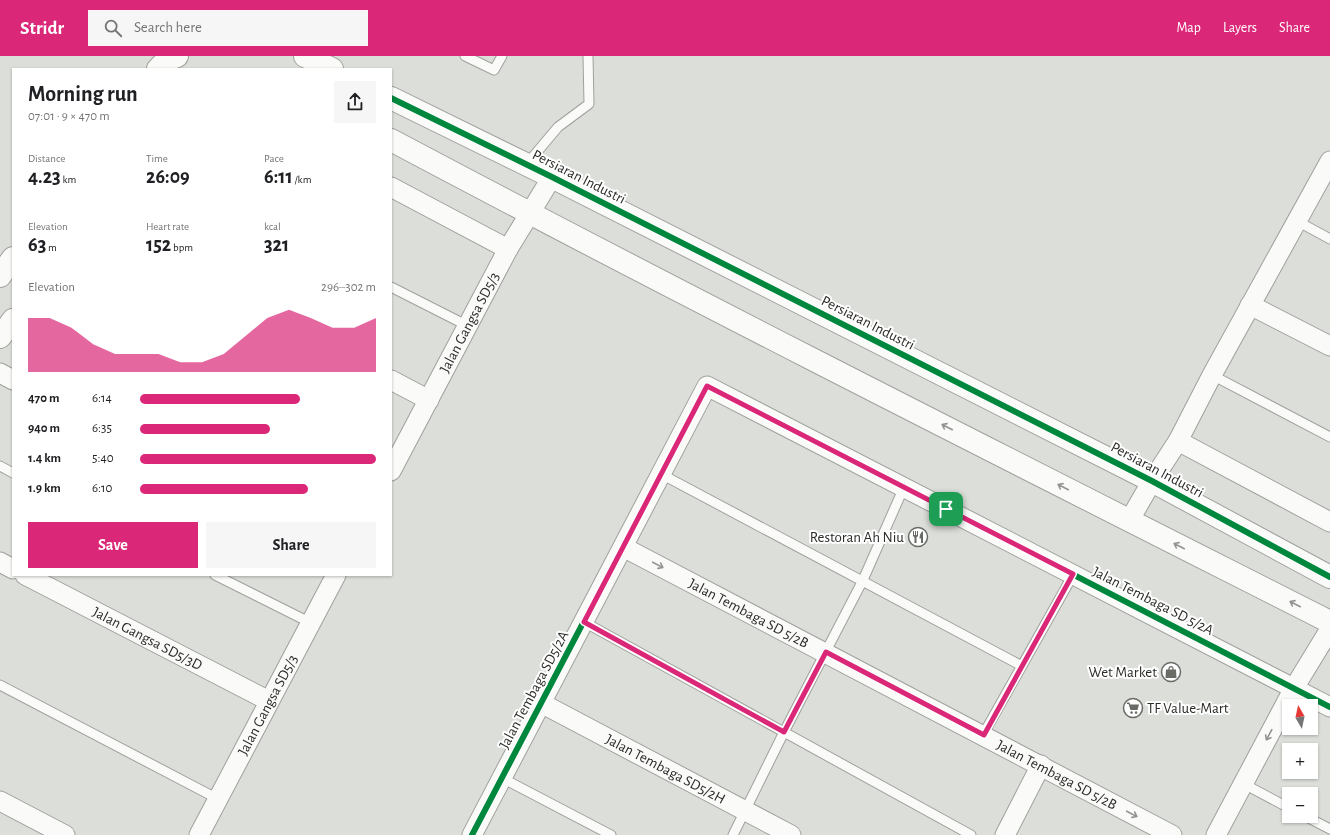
<!DOCTYPE html>
<html lang="en">
<head>
<meta charset="utf-8">
<style>
  :root { --surface:#fff; --page:#f6f6f6; --text:#202124; --muted:#757577; --accent:#db2777 }
  body { margin:0; font-family:"Alegreya Sans",sans-serif; background:var(--page); color:var(--text); height:100vh; display:flex; flex-direction:column; font-size:15px; white-space:nowrap }
  * { box-sizing:border-box; margin:0 }
  p { font-size:13px; color:var(--muted) }
  .icon { flex:none; width:22px; height:22px; fill:none; stroke:currentColor; stroke-width:2; stroke-linecap:round; stroke-linejoin:round }
  .map { position:relative; flex:1; overflow:hidden }
  .panel { position:absolute; left:12px; top:12px; width:380px; height:508px; display:flex; flex-direction:column; background:var(--surface); border-radius:0px; box-shadow:0 1px 3px #0004 }
  .panel>* { flex:none }
  .needle { width:26px; rotate:351deg }
  .buttons { position:absolute; left:1282px; top:643px; display:grid; gap:8px }
  .buttons a { display:grid; place-items:center; width:36px; height:36px; border-radius:0px; background:var(--surface); box-shadow:0 1px 3px #0004; font-size:20px }
  .pin { position:absolute; display:grid; place-items:center; width:34px; height:34px; color:#fff; margin:-17px; border-radius:8px; box-shadow:0 2px 6px #0006 }
  .round { display:grid; place-items:center; flex:none; width:42px; height:42px; border-radius:0px; background:var(--page) }
  .head { display:flex; align-items:center; justify-content:space-between; height:68px; padding:0 16px }
  h1 { font-size:22px; font-weight:700; line-height:30px }
  .stats { display:grid; grid-template-columns:repeat(3,1fr); gap:6px; height:68px; padding:4px 16px }
  .stats div { display:grid; align-content:center }
  .stats b { font-size:20px; font-weight:700 }
  .stats small { font-size:11px; font-weight:400 }
  .stats p { font-size:11px }
  .chart { height:112px; padding:8px 16px }
  .chart p { display:flex; justify-content:space-between }
  .chart svg { width:100%; height:72px; margin-top:4px; fill:var(--accent); opacity:.7 }
  .button { display:flex; gap:8px; margin-top:auto; padding:8px 16px }
  .button a { flex:1; height:46px; border-radius:0px; background:var(--accent); color:#fff; font-size:16px; font-weight:700; line-height:46px; text-align:center }
  .button a+a { background:var(--page); color:var(--text) }
  ul { padding:0 16px; list-style:none; font-size:13px }
  li { display:grid; grid-template-columns:64px 48px 1fr; align-items:center; height:30px }
  li i { height:10px; border-radius:5px; background:var(--accent) }
  header { display:flex; align-items:center; gap:24px; box-sizing:border-box; height:56px; padding:0 20px; background:var(--accent); color:#fff }
  header strong { font-size:19px }
  nav { display:flex; gap:22px; margin-inline-start:auto; font-size:14px }
  .search { width:280px; height:36px; background:var(--page); display:flex; align-items:center; gap:10px; box-sizing:border-box; padding:0 14px; border-radius:0px; color:var(--muted); font-size:15px }
  .map>svg:first-child { display:block }
</style>
</head>
<body>
<header>
<strong>Stridr</strong>
<div class="search"><svg class="icon" aria-label="search" viewBox="0 0 24 24"><circle cx="10" cy="10" r="6"/><path d="M15 15l6 6"/></svg>Search here</div>
<nav><a>Map</a><a>Layers</a><a>Share</a></nav>
</header>
<div class="map">
<svg width="1330" height="779" viewBox="0 0 1330 779">
  <rect width="100%" height="100%" fill="#dcdfd9"/>
  <g fill="none" stroke-linecap="round" stroke-linejoin="round">
    <defs>
      <g id="lane">
        <path d="M 465,0 L 494,14 L 502,0"/>
        <path d="M 526,109 L 558,71 L 589,48 L 588,0"/>
        <path d="M 1297,165 L 1330,183"/>
        <path d="M 391,231 L 468,270"/>
        <path d="M 1212,319 L 1330,381"/>
        <path d="M 0,410 L 13,417"/>
        <path d="M 661,418 L 1022,610"/>
        <path d="M 215,519 L 311,567"/>
        <path d="M 584,566 L 971,779"/>
        <path d="M 0,629 L 218,743"/>
        <path d="M 983,679 L 1073,519"/>
        <path d="M 502,722 L 611,779"/>
        <path d="M 1244,728 L 1289,752"/>
        <path d="M 1305,760 L 1330,773"/>
        <path d="M 733,779 L 784,676 L 863,524 L 904,431"/>
      </g>
      <g id="street">
        <path d="M 391,131 L 508,193"/>
        <path d="M 1250,249 L 1330,290"/>
        <path d="M 0,317 L 13,324"/>
        <path d="M 391,324 L 429,344"/>
        <path d="M 1178,385 L 1330,466"/>
        <path id="s1" d="M 391,415 L 508,193 L 552,121"/>
        <path d="M 1129,465 L 1152,425 L 1178,385 L 1212,319 L 1330,105"/>
        <path id="s2" d="M 623,491 L 1172,779"/>
        <path d="M 0,506 L 13,513"/>
        <path id="s3" d="M 25,519 L 269,645"/>
        <path id="s4" d="M 541,647 L 791,779"/>
        <path d="M 0,745 L 65,779"/>
        <path id="s5" d="M 199,779 L 336,519"/>
        <path d="M 472,779 L 707,330 L 1330,651"/>
        <path d="M 1005,779 L 1041,709"/>
        <path d="M 1216,779 L 1294,632 L 1330,573"/>
      </g>
      <g id="secondary">
        <path d="M 305,0 L 332,13"/>
        <path d="M 158,13 L 167,4 L 177,0"/>
        <path d="M 391,42 L 552,121 L 1152,425 L 1330,521"/>
        <path d="M 391,84 C 702,249 1016,407 1330,566"/>
        <path d="M 0,220 L 13,202"/>
        <path d="M 0,281 L 13,264"/>
      </g>
    </defs>
    <use href="#lane" stroke="#9fa19d" stroke-width="11"/>
    <use href="#street" stroke="#9fa19d" stroke-width="21"/>
    <use href="#secondary" stroke="#9fa19d" stroke-width="24"/>
    <use href="#lane" stroke="#fafaf9" stroke-width="9"/>
    <use href="#street" stroke="#fafaf9" stroke-width="19"/>
    <use href="#secondary" stroke="#fafaf9" stroke-width="22"/>
    <defs>
      <g id="cycleway">
        <path d="M 391,42 L 552,121 L 1152,425 L 1330,521"/>
        <path d="M 472,779 L 707,330 L 1330,651"/>
      </g>
    </defs>
    <use href="#cycleway" stroke="#fff" stroke-width="8"/>
    <use href="#cycleway" stroke="#00873e" stroke-width="6"/>
  </g>
  <defs><path id="oneway-shaft" d="M-6 0H5M1.5-3L5.5 0L1.5 3" fill="none" stroke-width="1.6" stroke-linecap="round" stroke-linejoin="round"/></defs>
  <g stroke="#929491">
    <use href="#oneway-shaft" transform="translate(947 371) rotate(-153)"/>
    <use href="#oneway-shaft" transform="translate(1063 431) rotate(-153)"/>
    <use href="#oneway-shaft" transform="translate(1179 490) rotate(-153)"/>
    <use href="#oneway-shaft" transform="translate(658 509) rotate(28)"/>
    <use href="#oneway-shaft" transform="translate(1295 548) rotate(-153)"/>
    <use href="#oneway-shaft" transform="translate(1269 679) rotate(118)"/>
    <use href="#oneway-shaft" transform="translate(1132 758) rotate(28)"/>
  </g>
  <g fill="none" stroke-linecap="round" stroke-linejoin="round">
    <defs>
      <path id="route" d="M 707,330 L 1073,518 L 984,679 L 826,596 L 784,676 L 584,566 Z"/>
    </defs>
    <use href="#route" stroke="#fff" stroke-width="8"/>
    <use href="#route" stroke="#db2777" stroke-width="5"/>
  </g>
  <defs>
    <symbol id="restaurant-ring" viewBox="-11 -11 22 22"><circle r="9.5" fill="#fff" stroke="#696b67" stroke-width="1.5"/><path d="M-5-6h1v4h1v-4h1v4h1v-4h1v5L-1.5 .5V6h-2V.5L-5-1ZM5-6V6H3V1.5H1.5Q1.5-4 5-6Z" fill="#696b67"/></symbol>
    <symbol id="shop-ring" viewBox="-11 -11 22 22"><circle r="9.5" fill="#fff" stroke="#696b67" stroke-width="1.5"/><path d="M-5-2.5h2.3a2.7 3.5 0 0 1 5.4 0H5L5.5 6h-11ZM-1.5-2.5h3a1.5 2.3 0 0 0-3 0Z" fill="#696b67"/></symbol>
    <symbol id="supermarket-ring" viewBox="-11 -11 22 22"><circle r="9.5" fill="#fff" stroke="#696b67" stroke-width="1.5"/><path d="M-6-5.5h2.5l.6 2H6L4.5 2H-2.5L-4.4-4H-6ZM-1.5 3.2a1.3 1.3 0 1 0 .1 0ZM3 3.2a1.3 1.3 0 1 0 .1 0Z" fill="#696b67"/></symbol>
  </defs>
  <g fill-rule="evenodd">
    <use href="#restaurant-ring" x="907" y="470" width="22" height="22"/>
    <use href="#shop-ring" x="1160" y="605" width="22" height="22"/>
    <use href="#supermarket-ring" x="1122" y="641" width="22" height="22"/>
  </g>
  <g text-anchor="middle" dominant-baseline="central" stroke-width="4" stroke-linejoin="round" paint-order="stroke">
    <g font-size="15" fill="#2b2d29" stroke="#fff">
      <text transform="translate(579 121) rotate(27)">Persiaran Industri</text>
      <text stroke="none"><textPath href="#s1" startOffset="168">Jalan Gangsa SD5/3</textPath></text>
      <text transform="translate(868 267) rotate(27)">Persiaran Industri</text>
      <text transform="translate(1157 414) rotate(28)">Persiaran Industri</text>
      <text transform="translate(1153 545) rotate(27)">Jalan Tembaga SD 5/2A</text>
      <text stroke="none"><textPath href="#s2" startOffset="142">Jalan Tembaga SD 5/2B</textPath></text>
      <text stroke="none"><textPath href="#s3" startOffset="138">Jalan Gangsa SD5/3D</textPath></text>
      <text transform="translate(534 634) rotate(-62)">Jalan Tembaga SD5/2A</text>
      <text stroke="none"><textPath href="#s5" startOffset="147">Jalan Gangsa SD5/3</textPath></text>
      <text stroke="none"><textPath href="#s4" startOffset="141">Jalan Tembaga SD5/2H</textPath></text>
      <text stroke="none"><textPath href="#s2" startOffset="490">Jalan Tembaga SD 5/2B</textPath></text>
    </g>
    <g font-size="15" fill="#2b2d29" stroke="#fff" text-anchor="end">
      <text x="904" y="481">Restoran Ah Niu</text>
      <text x="1157" y="616">Wet Market</text>
      <text x="1147" y="652" text-anchor="start">TF Value-Mart</text>
    </g>
  </g>
</svg>
<div class="buttons">
<a><svg class="needle" viewBox="-14 -14 28 28"><path d="M0-13l5 13h-10z" fill="#e53935"/><path d="M0 13l5-13h-10z" fill="#757577"/></svg></a>
<a>+</a>
<a>−</a>
</div>
<div class="pin" style="left:946px;top:453px;background:#1e9e55"><svg class="icon" aria-label="arrive" viewBox="0 0 24 24"><path d="M6 21V4h12l-3 4 3 4H6"/></svg></div>
<section class="panel">
<div class="head"><div><h1>Morning run</h1><p>07:01 · 9 × 470 m</p></div><a class="round"><svg class="icon" aria-label="share" viewBox="0 0 24 24"><path d="M12 15V3M7 8l5-5 5 5M5 13v7h14v-7"/></svg></a></div>
<div class="stats">
<div><p>Distance</p><b>4.23<small> km</small></b></div>
<div><p>Time</p><b>26:09</b></div>
<div><p>Pace</p><b>6:11<small> /km</small></b></div>
</div>
<div class="stats">
<div><p>Elevation</p><b>63<small> m</small></b></div>
<div><p>Heart rate</p><b>152<small> bpm</small></b></div>
<div><p>kcal</p><b>321</b></div>
</div>
<div class="chart"><p><span>Elevation</span>296–302 m</p>
<svg viewBox="0 0 160 44" preserveAspectRatio="none"><path d="M0 44V11L10 11L20 17L30 27L40 33L50 33L60 33L70 38L80 38L90 33L100 22L110 11L120 6L130 11L140 17L150 17L160 11V44z"/></svg>
</div>
<ul>
<li><b>470 m</b>6:14<i style="width:68%"></i></li>
<li><b>940 m</b>6:35<i style="width:55%"></i></li>
<li><b>1.4 km</b>5:40<i style="width:100%"></i></li>
<li><b>1.9 km</b>6:10<i style="width:71%"></i></li>
</ul>
<div class="button"><a>Save</a><a>Share</a></div>
</section>
</div>
</body>
</html>
